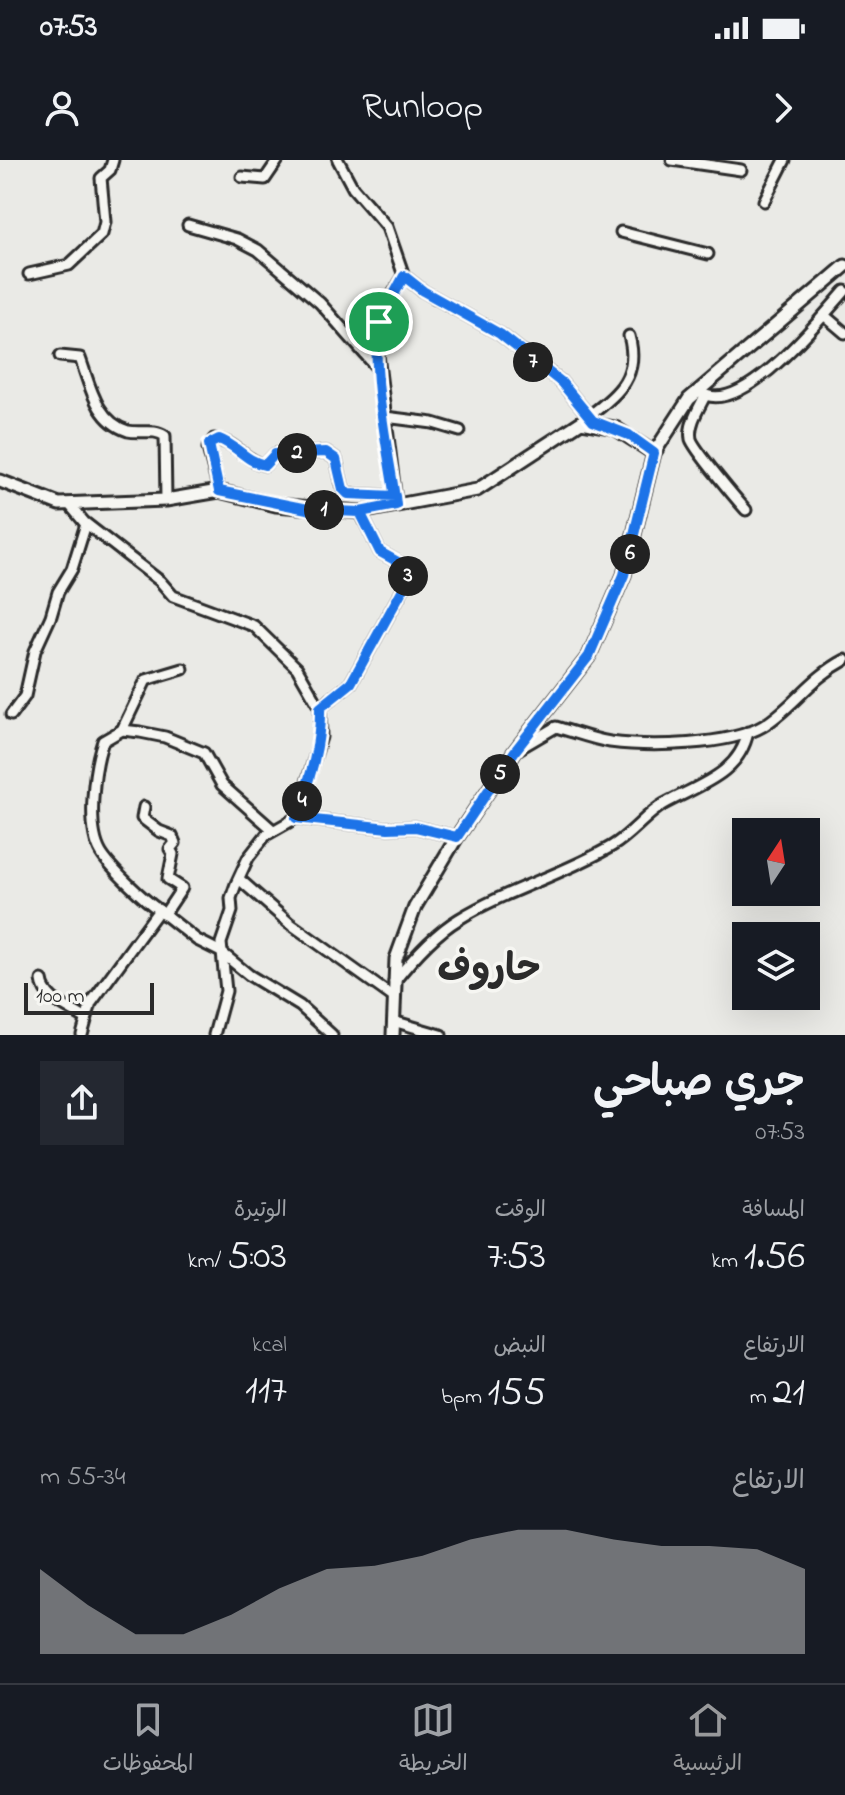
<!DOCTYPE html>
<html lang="ar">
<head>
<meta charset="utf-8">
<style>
  :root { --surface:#171b24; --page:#242831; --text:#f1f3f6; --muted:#9ea1a6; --line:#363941; --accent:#98999b }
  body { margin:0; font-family:"Indie Flower","Playpen Sans Arabic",sans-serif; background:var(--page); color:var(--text); direction:rtl; height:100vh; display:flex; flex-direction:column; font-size:30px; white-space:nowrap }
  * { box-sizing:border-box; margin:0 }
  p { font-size:26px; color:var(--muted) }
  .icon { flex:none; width:44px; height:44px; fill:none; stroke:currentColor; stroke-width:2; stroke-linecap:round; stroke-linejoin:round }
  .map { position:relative; height:875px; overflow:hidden; direction:ltr }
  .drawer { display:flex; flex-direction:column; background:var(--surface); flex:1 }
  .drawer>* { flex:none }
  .needle { width:52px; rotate:12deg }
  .buttons { position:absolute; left:732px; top:658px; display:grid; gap:16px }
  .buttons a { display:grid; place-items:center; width:88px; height:88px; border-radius:0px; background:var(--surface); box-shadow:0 8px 32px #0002; font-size:40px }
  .scale { position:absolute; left:24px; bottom:20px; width:130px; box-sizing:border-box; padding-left:8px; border:4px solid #2b2b2b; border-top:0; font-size:22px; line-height:28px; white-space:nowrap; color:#2b2b2b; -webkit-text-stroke:6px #f6f6f2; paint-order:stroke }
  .pin { position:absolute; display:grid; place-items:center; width:68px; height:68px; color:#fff; margin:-34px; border:4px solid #fff; border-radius:50%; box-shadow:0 2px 8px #0007 }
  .km { position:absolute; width:40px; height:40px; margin:-20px; border-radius:50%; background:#222; color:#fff; font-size:22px; line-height:40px; text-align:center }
  .round { display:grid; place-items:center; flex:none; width:84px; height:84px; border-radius:0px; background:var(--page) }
  .headline { display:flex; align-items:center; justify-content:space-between; height:136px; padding:0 40px }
  h1 { font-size:44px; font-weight:600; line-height:60px }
  .metrics { display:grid; grid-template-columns:repeat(3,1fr); gap:12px; height:136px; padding:8px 40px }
  .metrics div { display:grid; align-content:center }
  .metrics b { font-size:40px; font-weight:600 }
  .metrics small { font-size:22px; font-weight:400 }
  .metrics p { font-size:22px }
  .chart { height:224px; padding:16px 40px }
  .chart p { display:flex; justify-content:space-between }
  .chart svg { width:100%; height:144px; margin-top:8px; fill:var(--accent); opacity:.7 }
  .status { display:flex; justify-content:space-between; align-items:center; height:56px; padding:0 40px; background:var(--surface); direction:ltr }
  .status svg { height:22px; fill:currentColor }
  header { display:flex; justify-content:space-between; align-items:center; height:104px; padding:0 40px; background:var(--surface); font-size:36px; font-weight:600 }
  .dock { display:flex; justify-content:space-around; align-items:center; height:112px; border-top:2px solid var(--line); background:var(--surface); font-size:22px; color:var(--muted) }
  .dock a { display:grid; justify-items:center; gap:4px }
  .dock .on { color:var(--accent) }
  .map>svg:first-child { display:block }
</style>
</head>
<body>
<div class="status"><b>07:53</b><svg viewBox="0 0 49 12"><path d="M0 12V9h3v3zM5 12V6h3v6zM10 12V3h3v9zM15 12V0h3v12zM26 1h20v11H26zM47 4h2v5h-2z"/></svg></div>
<header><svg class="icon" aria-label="forward" viewBox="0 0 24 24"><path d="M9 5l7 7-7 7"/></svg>Runloop<svg class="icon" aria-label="person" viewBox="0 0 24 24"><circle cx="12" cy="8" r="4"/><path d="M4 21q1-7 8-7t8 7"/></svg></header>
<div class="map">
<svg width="845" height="875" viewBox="0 0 845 875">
  <rect width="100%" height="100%" fill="#eaeae6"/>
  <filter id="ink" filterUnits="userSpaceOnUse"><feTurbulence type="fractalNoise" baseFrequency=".0125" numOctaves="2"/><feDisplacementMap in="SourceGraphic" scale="16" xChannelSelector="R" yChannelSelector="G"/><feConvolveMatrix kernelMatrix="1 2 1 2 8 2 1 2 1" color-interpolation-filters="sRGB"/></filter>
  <g filter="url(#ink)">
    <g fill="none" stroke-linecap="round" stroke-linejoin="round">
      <defs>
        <g id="minor">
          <path d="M 338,0 L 353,28 L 387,67 L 404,116 L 423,131 L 500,174 L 561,222 L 593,261"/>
          <path d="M 672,0 L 741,10"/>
          <path d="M 242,17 L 265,19 L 278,0"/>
          <path d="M 764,41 L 785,0"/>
          <path d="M 188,65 L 237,79 L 258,90 L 320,143 L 378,209"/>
          <path d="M 621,72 L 708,94"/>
          <path d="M 29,114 L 69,105 L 102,74 L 105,62 L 101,18 L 110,10 L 113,0"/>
          <path d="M 825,156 L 845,173"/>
          <path d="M 60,196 L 80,198 C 90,225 96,261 128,271 C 141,274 154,268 165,276 L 166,340"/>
          <path d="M 699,231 C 738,262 821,158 845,131"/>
          <path d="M 705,236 C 699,248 688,265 691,279 C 694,289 737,340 746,350"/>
          <path d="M 590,255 C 619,234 640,215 629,176"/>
          <path d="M 385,257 L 433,263 L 460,271"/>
          <path d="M 219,331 L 208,288 L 214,279 C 236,281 243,300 265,305 L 275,294 L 326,292 L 336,299 L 343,329 L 348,334 L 395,336"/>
          <path d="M 396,342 L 376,178 L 387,144 L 404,116"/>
          <path d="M 69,344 L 84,362 L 160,421 L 173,436 L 254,466 L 297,508 L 320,548 L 321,577 L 296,658 L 388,668 L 415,667 L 457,677"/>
          <path d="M 320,548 L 351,523 L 409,418 L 407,407 L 380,392 L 360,352"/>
          <path d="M 11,555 L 25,536 L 35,491 L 51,456 L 58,432 L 72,409 L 86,364"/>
          <path d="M 122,570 L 146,520 L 183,509"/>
          <path d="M 515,591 L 556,567 C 574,572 592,579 610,582 C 649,587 729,586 763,566 C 793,548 809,519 845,500"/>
          <path d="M 144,647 L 142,658 L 159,671 L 172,676 L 175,683 L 170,689 L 173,694 L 168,719 L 182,728 L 164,755"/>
          <path d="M 239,719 L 288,762 L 393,837"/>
          <path d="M 159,750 L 197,780 L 221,792 L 249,815 L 300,846 L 332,875"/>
          <path d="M 42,820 C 44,840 70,848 85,858"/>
          <path d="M 394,822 C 412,799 434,774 459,759 C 508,729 563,715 612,686 C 632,674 645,655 664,644 C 698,625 739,615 748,572"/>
          <path d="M 393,861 L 441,875"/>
          <path d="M 82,875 L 91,843 L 159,750 C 144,740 110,708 101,693 C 86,668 94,607 103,581 L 122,570 L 140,572 L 165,577 L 204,593 L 222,625 L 273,670"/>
          <path d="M 214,875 L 226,831 L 221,783 L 232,751 L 231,738 L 236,724 L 248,698 L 266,675 L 296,658"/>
        </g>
        <g id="tertiary">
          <path d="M 0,321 L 59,344 L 166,340 L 219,331 L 276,345 L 360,352 L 477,330 L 581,262 L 615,268 L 654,293"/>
          <path d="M 393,875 L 396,799 L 415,747 L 457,677 L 515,591 L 589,496 L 624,415 L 654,293 L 689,239 L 845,106"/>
        </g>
      </defs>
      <use href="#minor" stroke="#2b2b2b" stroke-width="15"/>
      <use href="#tertiary" stroke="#2b2b2b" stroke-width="17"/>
      <use href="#minor" stroke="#f6f6f2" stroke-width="9"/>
      <use href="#tertiary" stroke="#f6f6f2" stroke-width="11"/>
    </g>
  </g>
  <g fill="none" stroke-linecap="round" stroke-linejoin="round" filter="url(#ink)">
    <defs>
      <path id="route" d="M 379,162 C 370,212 389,293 396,345 L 360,352 L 312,350 L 219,331 L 209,284 L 219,279 C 238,286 245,301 265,305 L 275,294 L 326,292 L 336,299 L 343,329 L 348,334 L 395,336 L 396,345 L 360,352 L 380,392 L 407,407 L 409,418 L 351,523 L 320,548 C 321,588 309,620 296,658 L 388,668 L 415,667 L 457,677 L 515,591 L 589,496 L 624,415 L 654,293 L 629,275 L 593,261 L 561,222 L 500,174 L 423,131 L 404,116 L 379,162"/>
    </defs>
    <use href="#route" stroke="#fff" stroke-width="16"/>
    <use href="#route" stroke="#1a73e8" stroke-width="10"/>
  </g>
  <g text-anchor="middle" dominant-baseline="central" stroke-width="7" stroke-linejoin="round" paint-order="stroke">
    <g font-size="38" font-weight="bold" fill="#2b2b2b" stroke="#f6f6f2">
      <text x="489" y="811">حاروف</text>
    </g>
  </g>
</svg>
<div class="buttons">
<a><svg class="needle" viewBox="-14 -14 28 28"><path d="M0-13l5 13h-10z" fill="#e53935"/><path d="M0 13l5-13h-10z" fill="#9ea1a6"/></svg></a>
<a><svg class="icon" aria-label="layers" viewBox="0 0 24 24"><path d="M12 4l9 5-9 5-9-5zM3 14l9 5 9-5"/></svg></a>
</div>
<div class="scale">100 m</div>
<div class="pin" style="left:379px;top:162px;background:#1e9e55"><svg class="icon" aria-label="arrive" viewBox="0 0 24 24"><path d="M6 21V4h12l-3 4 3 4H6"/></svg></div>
<b class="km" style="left:324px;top:350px">1</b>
<b class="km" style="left:297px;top:293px">2</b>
<b class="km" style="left:408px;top:416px">3</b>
<b class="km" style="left:302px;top:641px">4</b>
<b class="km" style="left:500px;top:614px">5</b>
<b class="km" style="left:630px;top:394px">6</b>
<b class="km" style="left:533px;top:202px">7</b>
</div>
<section class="drawer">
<div class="headline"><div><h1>جري صباحي</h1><p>07:53</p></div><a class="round"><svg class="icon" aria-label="share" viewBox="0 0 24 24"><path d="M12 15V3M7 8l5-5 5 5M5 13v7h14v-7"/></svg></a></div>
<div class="metrics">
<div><p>المسافة</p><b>1.56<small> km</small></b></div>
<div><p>الوقت</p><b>7:53</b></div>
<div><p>الوتيرة</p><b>5:03<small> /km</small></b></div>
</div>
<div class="metrics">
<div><p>الارتفاع</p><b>21<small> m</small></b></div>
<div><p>النبض</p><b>155<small> bpm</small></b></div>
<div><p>kcal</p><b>117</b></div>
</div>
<div class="chart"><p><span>الارتفاع</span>34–55 m</p>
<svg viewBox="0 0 160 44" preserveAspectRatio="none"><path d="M0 44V18L10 29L20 38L30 38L40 32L50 24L60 18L70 17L80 14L90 9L100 6L110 6L120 9L130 11L140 11L150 12L160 18V44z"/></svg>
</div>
</section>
<nav class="dock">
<a class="on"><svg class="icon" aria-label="home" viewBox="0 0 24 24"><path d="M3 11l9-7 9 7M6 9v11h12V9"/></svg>الرئيسية</a>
<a><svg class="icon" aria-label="map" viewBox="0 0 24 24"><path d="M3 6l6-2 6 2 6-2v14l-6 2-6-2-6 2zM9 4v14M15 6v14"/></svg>الخريطة</a>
<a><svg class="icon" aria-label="saved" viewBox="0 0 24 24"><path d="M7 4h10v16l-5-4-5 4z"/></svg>المحفوظات</a>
</nav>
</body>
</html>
